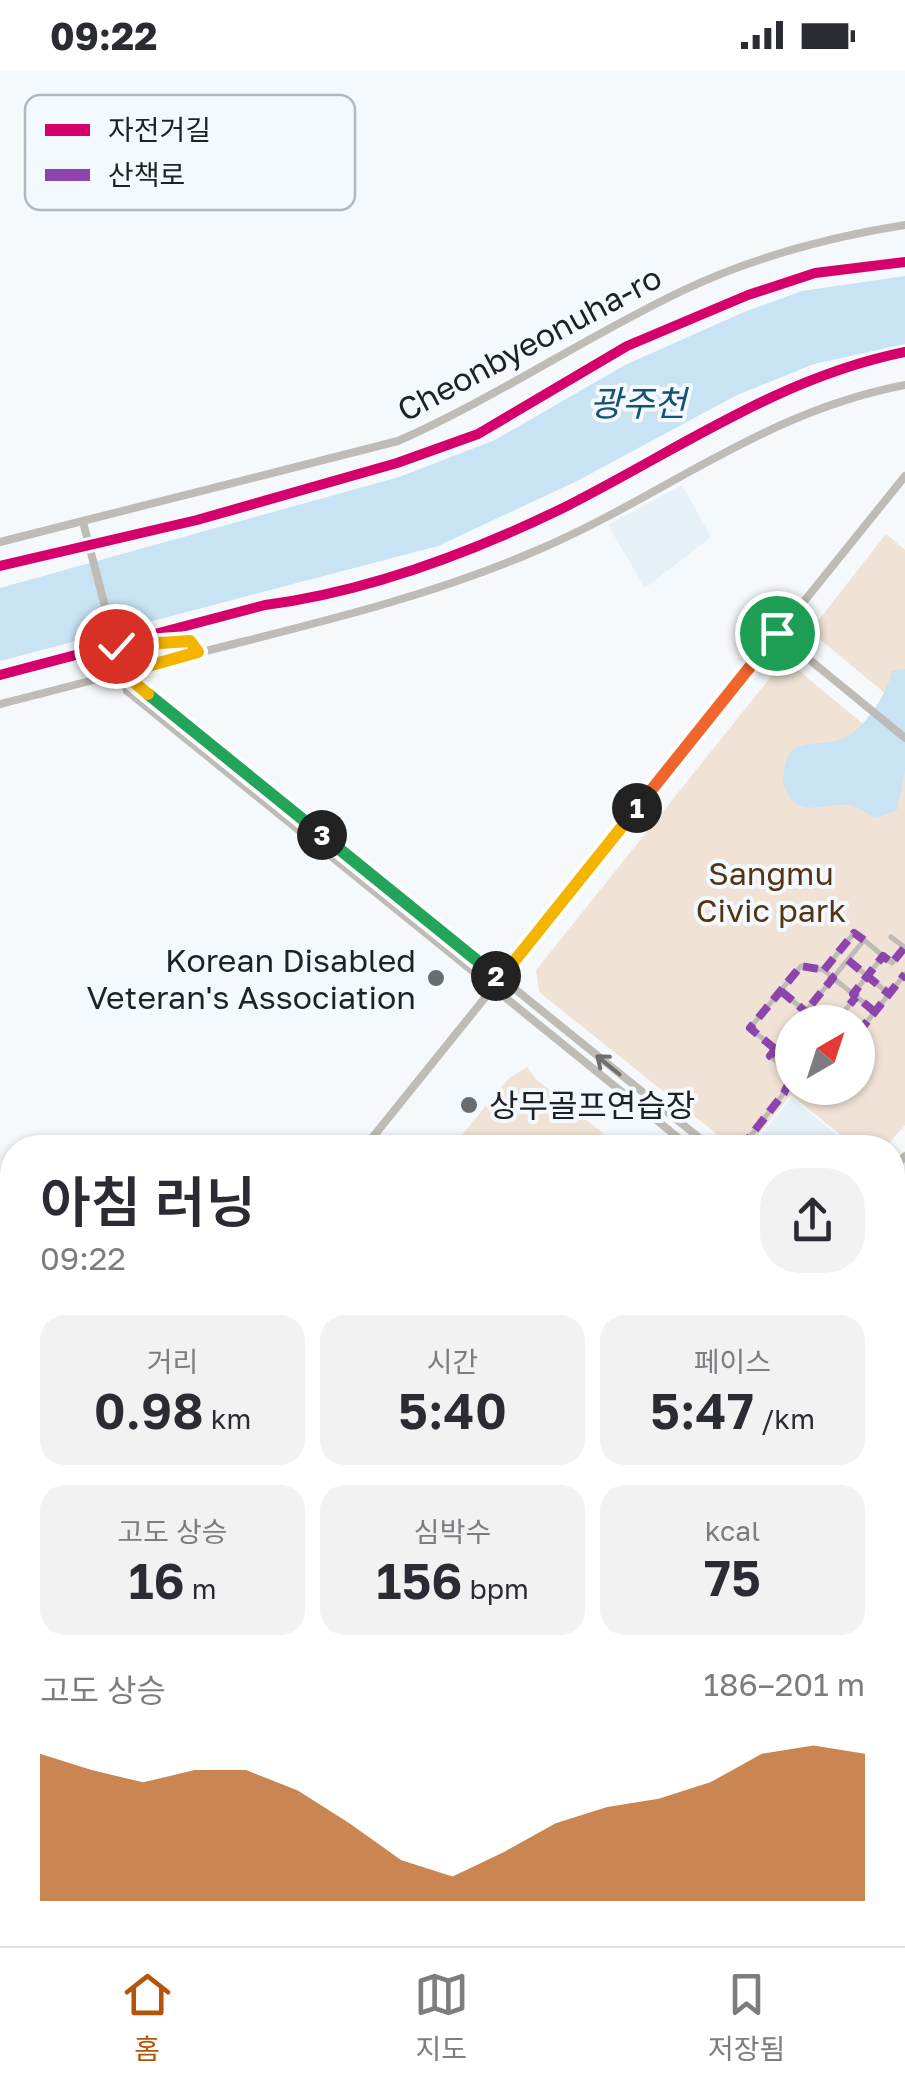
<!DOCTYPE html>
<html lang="ko">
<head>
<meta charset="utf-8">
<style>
  :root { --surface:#fff; --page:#f2f2f3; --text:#2b2b33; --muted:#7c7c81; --line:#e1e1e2; --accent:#b45309 }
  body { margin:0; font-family:"Golos Text","Noto Sans KR",sans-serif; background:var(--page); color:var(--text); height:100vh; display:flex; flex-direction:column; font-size:38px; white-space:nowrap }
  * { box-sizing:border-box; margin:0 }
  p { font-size:32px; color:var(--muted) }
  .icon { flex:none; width:55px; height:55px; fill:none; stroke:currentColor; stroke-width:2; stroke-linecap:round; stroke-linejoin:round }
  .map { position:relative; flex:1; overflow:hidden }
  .drawer { position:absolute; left:0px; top:1065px; width:905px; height:812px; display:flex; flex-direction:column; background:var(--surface); border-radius:40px 40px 0 0; box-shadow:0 2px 8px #0004 }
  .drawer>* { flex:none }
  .needle { width:65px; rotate:39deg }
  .buttons { position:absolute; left:775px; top:935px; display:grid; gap:20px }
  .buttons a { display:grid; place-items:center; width:100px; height:100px; border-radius:50%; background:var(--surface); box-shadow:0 2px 8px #0004; font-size:50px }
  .pin { position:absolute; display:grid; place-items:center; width:85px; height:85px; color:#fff; margin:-42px; border:5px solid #fff; border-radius:50%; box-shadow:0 2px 10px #0007 }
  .km { position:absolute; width:50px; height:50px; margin:-25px; border-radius:50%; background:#222; color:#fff; font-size:28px; line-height:50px; text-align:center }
  .round { display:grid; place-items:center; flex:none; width:105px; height:105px; border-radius:40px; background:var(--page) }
  .head { display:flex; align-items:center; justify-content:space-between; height:170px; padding:0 40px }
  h1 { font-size:55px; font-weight:600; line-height:75px }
  .stats { display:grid; grid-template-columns:repeat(3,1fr); gap:15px; height:170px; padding:10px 40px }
  .stats div { display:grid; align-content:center; border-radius:25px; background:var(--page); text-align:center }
  .stats b { font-size:50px; font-weight:600 }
  .stats small { font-size:28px; font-weight:400 }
  .stats p { font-size:28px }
  .chart { height:280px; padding:20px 40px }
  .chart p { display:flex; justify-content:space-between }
  .chart svg { width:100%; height:180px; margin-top:10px; fill:var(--accent); opacity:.7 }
  .status { display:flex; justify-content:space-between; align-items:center; height:70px; padding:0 50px; background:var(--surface); direction:ltr }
  .status svg { height:28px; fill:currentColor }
  .menu { display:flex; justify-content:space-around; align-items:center; height:140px; border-top:2px solid var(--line); background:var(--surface); font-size:28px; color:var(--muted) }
  .menu a { display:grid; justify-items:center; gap:5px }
  .menu .active { color:var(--accent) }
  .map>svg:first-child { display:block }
</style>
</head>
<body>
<div class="status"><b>09:22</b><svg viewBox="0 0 49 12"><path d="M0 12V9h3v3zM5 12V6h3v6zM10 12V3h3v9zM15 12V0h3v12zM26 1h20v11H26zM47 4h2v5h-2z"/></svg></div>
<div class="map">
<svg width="905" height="1876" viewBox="0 0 905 1876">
  <rect width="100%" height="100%" fill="#f6f9fb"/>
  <g fill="#e5f0f7">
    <path d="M 682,415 L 711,467 L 645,518 L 608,455 Z"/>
    <path d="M 791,1028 L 852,1077 L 751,1077 Z"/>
    <path d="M 905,1835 L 905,1876 L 862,1876 L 871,1865 L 892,1865 L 893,1839 Z"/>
    <path d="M 75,1865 L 179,1865 L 224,1872 L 223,1876 L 82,1876 L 74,1871 Z"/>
    <path d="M 574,1865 L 610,1865 L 608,1876 L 573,1876 Z"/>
    <path d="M 621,1865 L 657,1865 L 659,1876 L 619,1876 Z"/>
    <path d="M 700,1865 L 735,1865 L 765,1876 L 698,1876 Z"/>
  </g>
  <g fill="#f0e3d6" fill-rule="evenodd">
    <path d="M 886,464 L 905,480 L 905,640 L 810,561 Z"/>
    <path d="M 785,589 L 905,689 L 905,1055 L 886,1077 L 856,1077 L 791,1025 L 748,1077 L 733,1077 L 539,922 L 536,900 ZM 792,952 L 858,952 L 858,1018 L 792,1018 Z"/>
    <path d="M 527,997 L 536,1009 L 620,1077 L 452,1077 L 509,1008 Z"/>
  </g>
  <g fill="#c7e3f4">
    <path d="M 905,206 L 905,274 L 814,294 L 737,325 L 577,411 L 438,476 L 0,591 L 0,518 L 399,407 L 495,370 L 625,295 L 744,242 L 802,221 Z"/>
    <path d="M 905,599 L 905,700 L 897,740 L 877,748 C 867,745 859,736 848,735 C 821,732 794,753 783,711 C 786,663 808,679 839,670 C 862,664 888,623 892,601 Z"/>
  </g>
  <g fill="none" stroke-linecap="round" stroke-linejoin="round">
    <g stroke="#bfbbb7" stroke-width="5">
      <path d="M 891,867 L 904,877"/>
      <path d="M 848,890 L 888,923"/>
      <path d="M 781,921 L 818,952"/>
      <path d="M 852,923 L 833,908 L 864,870 L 883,886"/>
      <path d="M 875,942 L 853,924 L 883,886 L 892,893 L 905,877"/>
      <path d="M 797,952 L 833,908 L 824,900 L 854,863 L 864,870"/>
      <path d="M 835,952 L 855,928"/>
      <path d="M 792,958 L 770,986 L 792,1004"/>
      <path d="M 858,963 L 905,904"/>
      <path d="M 775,979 L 750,958 L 801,896 L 824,900"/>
      <path d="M 741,1078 L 784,1023 L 792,1006"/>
      <path d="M 892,1315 L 905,1300"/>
      <path d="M 5,1588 L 6,1549 L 12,1527"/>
    </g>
    <g stroke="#bfbbb7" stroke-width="6">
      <path d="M 0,1586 L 12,1591"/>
      <path d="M 206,1865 L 280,1876"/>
      <path d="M 758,1865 L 787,1876"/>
      <path d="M 321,1876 L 322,1865"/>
      <path d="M 414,1876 L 415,1865"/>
      <path d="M 476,1876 L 478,1865"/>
      <path d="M 525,1876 L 527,1865"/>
      <path d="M 570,1876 L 571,1865"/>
      <path d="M 614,1876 L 615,1865"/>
      <path d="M 662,1876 L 664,1865"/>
      <path d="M 692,1876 L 693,1865"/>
    </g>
    <g stroke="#bfbbb7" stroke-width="8">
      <path d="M 83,452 L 127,621 L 691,1078"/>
      <path d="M 0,472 L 398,371 C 497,327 587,266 684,220 C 754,187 829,167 905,155"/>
      <path d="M 777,563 L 905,668"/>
      <path d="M 123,603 L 712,1078"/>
      <path d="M 0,634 C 69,617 137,598 206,581 C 316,553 428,527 533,482 C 664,427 760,343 905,315"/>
      <path d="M 364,1078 L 905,406"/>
      <path d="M 892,1101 L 905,1086"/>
      <path d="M 892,1223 L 905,1233"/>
      <path d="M 892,1240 L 905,1250"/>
      <path d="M 892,1806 L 905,1816"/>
      <path d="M 892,1821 L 905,1805"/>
      <path d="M 44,1876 L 45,1865"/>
      <path d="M 368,1876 L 369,1865"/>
      <path d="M 847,1876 L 856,1865"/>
    </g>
    <g stroke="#8e44ad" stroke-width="8" stroke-dasharray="15 8" stroke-linecap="butt">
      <path d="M 848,890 L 889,924"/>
      <path d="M 781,921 L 818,952"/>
      <path d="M 875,942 L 853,924 L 883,886 L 892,893 L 905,877"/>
      <path d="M 797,952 L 833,908 L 824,900 L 854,863 L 864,870"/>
      <path d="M 835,952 L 856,927"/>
      <path d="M 792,958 L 770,986 L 792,1004"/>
      <path d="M 858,963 L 905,904"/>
      <path d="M 775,979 L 750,958 L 801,896 L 824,900"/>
      <path d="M 741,1078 L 784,1023 L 792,1006"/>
      <path d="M 892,1315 L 905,1300"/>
      <path d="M 5,1588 L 6,1549 L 12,1527"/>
    </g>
    <defs>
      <g id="cycleway">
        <path d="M 0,496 L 197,450 L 397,393 L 478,364 L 627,276 L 748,225 L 815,203 L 905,192"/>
        <path d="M 0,605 L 265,535 C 365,522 470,483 561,439 C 675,382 777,308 905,282"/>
      </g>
    </defs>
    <use href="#cycleway" stroke="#f3f9fe" stroke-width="16"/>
    <use href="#cycleway" stroke="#d6006c" stroke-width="10"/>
  </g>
  <defs><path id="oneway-shaft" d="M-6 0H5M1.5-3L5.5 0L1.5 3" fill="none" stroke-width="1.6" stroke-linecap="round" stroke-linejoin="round" transform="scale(2.5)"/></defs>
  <use stroke="#6e6e6e" href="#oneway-shaft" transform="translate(608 995) rotate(-141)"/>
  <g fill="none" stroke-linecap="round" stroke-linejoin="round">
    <defs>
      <path id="split-1" d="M 637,738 L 777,563"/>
      <path id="split-2" d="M 496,906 L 500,909 L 637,738"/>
      <path id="split-3" d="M 322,765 L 496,906"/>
      <path id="split-4" d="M 148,624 L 322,765"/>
      <path id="split-5" d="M 116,576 L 190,571 L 198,582 L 123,603 L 148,624"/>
    </defs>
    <use href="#split-1" stroke="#fff" stroke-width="20"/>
    <use href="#split-2" stroke="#fff" stroke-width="20"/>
    <use href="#split-3" stroke="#fff" stroke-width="20"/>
    <use href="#split-4" stroke="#fff" stroke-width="20"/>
    <use href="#split-5" stroke="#fff" stroke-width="20"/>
    <use href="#split-1" stroke="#f0652b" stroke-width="12"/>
    <use href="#split-2" stroke="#f5b400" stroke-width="12"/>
    <use href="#split-3" stroke="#22a559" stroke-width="12"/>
    <use href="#split-4" stroke="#22a559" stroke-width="12"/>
    <use href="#split-5" stroke="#f5b400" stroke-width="12"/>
  </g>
  <g fill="#6a6d70" stroke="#f3f9fe" stroke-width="4">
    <circle cx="436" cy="908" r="10"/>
    <circle cx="469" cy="1035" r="10"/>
  </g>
  <g text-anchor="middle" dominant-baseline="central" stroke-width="8" stroke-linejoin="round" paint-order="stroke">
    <g font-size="32" fill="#1e2225" stroke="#f3f9fe">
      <text transform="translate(529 273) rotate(-28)">Cheonbyeonuha-ro</text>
    </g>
    <g font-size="32" fill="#533511" stroke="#f3f9fe">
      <text x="771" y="803">Sangmu<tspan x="771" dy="37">Civic park</tspan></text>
    </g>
    <g font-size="32" fill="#1e2225" stroke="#f3f9fe" text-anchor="end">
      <text x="416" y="890">Korean Disabled<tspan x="416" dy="37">Veteran's Association</tspan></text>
      <text x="489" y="1035" text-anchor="start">상무골프연습장</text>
    </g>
    <g font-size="35" font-style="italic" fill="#145374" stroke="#f3f9fe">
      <text x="638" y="333">광주천</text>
    </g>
  </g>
  <rect x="25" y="25" width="330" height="115" rx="15" fill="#f3f9fe" stroke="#b3b8bd" stroke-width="2.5"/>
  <rect x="45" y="54" width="45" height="12" fill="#d6006c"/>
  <rect x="45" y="99" width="45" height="12" fill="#8e44ad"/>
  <g font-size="28" fill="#1e2225">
    <text x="108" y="70">자전거길</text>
    <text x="108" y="115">산책로</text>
  </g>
</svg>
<div class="buttons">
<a><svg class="needle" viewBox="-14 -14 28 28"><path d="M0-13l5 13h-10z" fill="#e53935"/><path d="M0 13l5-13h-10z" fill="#7c7c81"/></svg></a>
</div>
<div class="pin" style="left:777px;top:563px;background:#1e9e55"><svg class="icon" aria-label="arrive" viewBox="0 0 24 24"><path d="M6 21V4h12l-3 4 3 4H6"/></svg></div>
<div class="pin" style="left:116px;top:576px;background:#d93025"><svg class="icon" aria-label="check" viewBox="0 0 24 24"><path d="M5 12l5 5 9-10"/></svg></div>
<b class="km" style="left:637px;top:738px">1</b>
<b class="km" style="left:496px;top:906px">2</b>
<b class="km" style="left:322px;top:765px">3</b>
<section class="drawer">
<div class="head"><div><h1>아침 러닝</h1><p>09:22</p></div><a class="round"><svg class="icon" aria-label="share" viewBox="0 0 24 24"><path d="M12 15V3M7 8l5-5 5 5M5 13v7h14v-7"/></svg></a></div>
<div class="stats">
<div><p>거리</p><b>0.98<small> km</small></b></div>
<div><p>시간</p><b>5:40</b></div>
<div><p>페이스</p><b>5:47<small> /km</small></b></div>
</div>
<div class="stats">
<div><p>고도 상승</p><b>16<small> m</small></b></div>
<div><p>심박수</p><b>156<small> bpm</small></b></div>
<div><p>kcal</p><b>75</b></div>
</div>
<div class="chart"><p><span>고도 상승</span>186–201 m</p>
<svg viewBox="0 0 160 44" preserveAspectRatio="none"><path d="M0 44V8L10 12L20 15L30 12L40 12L50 17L60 25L70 34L80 38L90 32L100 25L110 21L120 19L130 15L140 8L150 6L160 8V44z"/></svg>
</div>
</section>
</div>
<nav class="menu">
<a class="active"><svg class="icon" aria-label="home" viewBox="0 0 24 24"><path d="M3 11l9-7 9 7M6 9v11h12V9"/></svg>홈</a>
<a><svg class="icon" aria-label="map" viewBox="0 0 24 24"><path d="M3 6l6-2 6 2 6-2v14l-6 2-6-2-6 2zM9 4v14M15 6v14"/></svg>지도</a>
<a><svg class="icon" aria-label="saved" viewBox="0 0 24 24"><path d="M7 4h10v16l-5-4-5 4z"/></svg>저장됨</a>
</nav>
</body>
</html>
